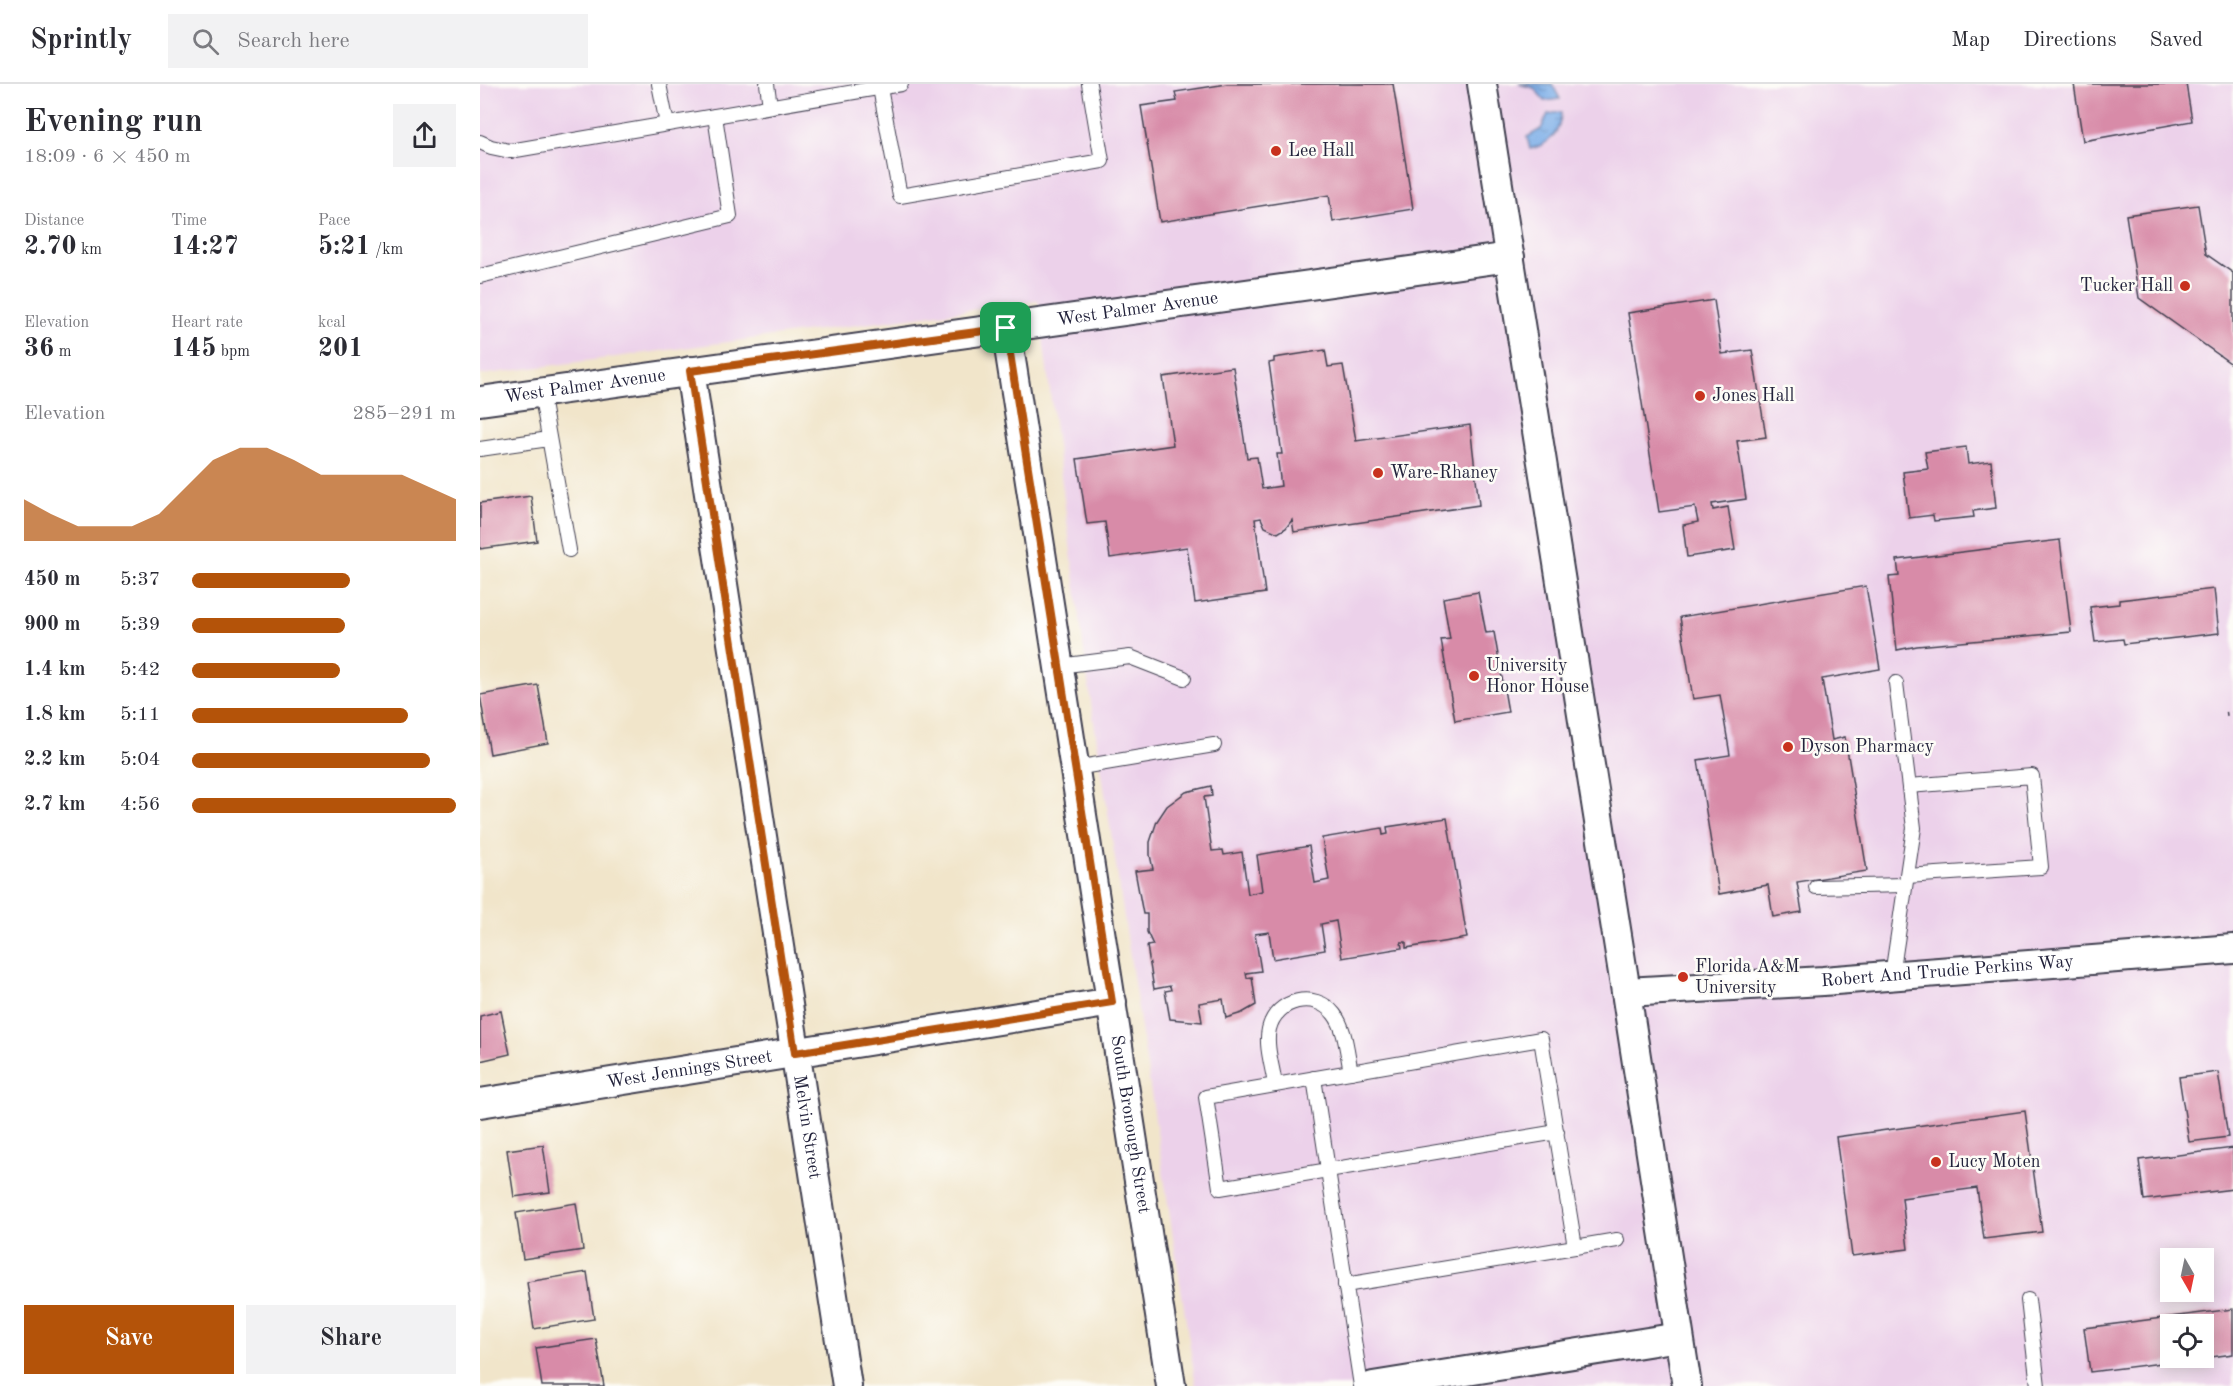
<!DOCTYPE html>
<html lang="en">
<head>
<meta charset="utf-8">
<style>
  :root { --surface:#fff; --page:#f2f2f3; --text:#2b2b33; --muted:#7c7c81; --line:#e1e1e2; --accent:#b45309 }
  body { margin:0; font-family:"Old Standard TT",serif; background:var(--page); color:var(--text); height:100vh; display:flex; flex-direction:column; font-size:22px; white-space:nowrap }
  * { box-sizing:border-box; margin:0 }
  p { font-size:20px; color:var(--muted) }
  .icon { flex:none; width:33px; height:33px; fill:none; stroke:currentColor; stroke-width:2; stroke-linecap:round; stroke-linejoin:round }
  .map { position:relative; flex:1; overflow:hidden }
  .panel { display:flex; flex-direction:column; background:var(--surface); width:480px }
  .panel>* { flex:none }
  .needle { width:39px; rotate:171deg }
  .controls { position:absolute; left:1680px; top:1164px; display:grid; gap:12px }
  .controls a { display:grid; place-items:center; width:54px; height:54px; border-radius:0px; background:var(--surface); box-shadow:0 3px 15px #0003; font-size:30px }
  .pin { position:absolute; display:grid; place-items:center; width:51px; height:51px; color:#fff; margin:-26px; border-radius:12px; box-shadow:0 3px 9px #0006 }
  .round { display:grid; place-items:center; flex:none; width:63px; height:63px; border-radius:0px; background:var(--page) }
  .overview { display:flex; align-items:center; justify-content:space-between; height:102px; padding:0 24px }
  h1 { font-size:33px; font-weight:700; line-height:45px }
  .figures { display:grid; grid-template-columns:repeat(3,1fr); gap:9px; height:102px; padding:6px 24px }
  .figures div { display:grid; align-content:center }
  .figures b { font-size:26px; font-weight:700 }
  .figures small { font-size:16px; font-weight:400 }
  .figures p { font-size:16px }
  .chart { height:168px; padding:12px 24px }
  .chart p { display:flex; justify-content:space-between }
  .chart svg { width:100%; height:108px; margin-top:6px; fill:var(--accent); opacity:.7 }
  .button { display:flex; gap:12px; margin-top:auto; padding:12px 24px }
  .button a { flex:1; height:69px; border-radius:0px; background:var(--accent); color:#fff; font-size:24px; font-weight:700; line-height:69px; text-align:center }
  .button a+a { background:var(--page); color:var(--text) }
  ul { padding:0 24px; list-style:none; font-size:20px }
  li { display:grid; grid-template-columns:96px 72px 1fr; align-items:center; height:45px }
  li i { height:15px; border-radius:8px; background:var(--accent) }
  header { display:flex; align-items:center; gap:36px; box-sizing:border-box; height:84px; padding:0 30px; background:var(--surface); border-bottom:2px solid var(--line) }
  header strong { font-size:28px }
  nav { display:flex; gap:33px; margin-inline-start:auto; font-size:21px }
  .search { width:420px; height:54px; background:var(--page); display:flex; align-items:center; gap:15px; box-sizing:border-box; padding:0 21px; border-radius:0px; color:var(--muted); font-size:22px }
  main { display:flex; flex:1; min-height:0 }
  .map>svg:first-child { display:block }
</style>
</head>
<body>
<header>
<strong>Sprintly</strong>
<div class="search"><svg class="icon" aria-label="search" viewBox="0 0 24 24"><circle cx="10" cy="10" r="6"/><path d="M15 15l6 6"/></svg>Search here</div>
<nav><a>Map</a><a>Directions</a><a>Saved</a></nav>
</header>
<main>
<section class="panel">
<div class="overview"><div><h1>Evening run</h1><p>18:09 · 6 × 450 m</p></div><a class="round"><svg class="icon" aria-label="share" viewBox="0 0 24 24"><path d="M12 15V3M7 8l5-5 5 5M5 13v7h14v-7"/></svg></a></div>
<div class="figures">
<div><p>Distance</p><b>2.70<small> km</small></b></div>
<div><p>Time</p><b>14:27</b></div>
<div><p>Pace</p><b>5:21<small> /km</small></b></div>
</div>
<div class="figures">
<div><p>Elevation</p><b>36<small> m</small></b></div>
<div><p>Heart rate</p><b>145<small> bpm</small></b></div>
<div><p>kcal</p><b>201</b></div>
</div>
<div class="chart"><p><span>Elevation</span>285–291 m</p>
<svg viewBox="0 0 160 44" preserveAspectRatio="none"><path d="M0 44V27L10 33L20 38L30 38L40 38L50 33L60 22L70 11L80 6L90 6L100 11L110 17L120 17L130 17L140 17L150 22L160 27V44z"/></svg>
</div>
<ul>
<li><b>450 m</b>5:37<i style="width:60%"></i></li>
<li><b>900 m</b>5:39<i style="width:58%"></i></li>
<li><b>1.4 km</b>5:42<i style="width:56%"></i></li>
<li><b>1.8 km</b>5:11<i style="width:82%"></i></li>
<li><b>2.2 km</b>5:04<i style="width:90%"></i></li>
<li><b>2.7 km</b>4:56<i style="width:100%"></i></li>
</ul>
<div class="button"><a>Save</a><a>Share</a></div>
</section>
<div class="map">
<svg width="1753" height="1302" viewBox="0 0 1753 1302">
  <defs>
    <pattern id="water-ripples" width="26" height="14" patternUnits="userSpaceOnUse" patternTransform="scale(1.5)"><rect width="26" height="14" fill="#7daee8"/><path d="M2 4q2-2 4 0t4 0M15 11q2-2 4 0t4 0" fill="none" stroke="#668dbd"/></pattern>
  </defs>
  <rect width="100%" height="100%" fill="#fdfcf7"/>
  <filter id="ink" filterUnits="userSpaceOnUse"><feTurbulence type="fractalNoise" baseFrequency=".0167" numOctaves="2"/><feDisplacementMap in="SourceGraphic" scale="12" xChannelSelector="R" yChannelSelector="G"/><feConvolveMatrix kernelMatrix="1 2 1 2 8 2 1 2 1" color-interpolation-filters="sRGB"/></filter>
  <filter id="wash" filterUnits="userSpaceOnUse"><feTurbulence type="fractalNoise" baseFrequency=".008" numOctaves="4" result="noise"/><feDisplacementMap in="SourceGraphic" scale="24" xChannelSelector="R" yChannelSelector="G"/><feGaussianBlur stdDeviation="1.35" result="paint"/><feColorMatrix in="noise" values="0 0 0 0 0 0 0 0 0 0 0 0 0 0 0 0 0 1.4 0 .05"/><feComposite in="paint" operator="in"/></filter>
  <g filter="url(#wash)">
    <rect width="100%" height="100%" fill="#f1e5ca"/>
    <path fill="#ecd1ea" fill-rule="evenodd" d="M 0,0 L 1753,0 L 1753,1302 L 716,1302 L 610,612 L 558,217 L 0,291 ZM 1690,1174 L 1724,1174 L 1724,1208 L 1690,1208 ZM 1690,1240 L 1724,1240 L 1724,1274 L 1690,1274 Z"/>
    <g fill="url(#water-ripples)" stroke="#506892" stroke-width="1.5">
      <path d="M 1039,0 L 1072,0 L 1080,15 L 1065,17 L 1054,4 Z"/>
      <path d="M 1081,28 C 1081,48 1069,61 1050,65 L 1047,53 L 1061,45 L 1068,30 Z"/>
    </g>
    <g id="blocks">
      <g fill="#d88ba8">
        <path d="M 747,0 L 913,0 L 933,125 L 853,138 L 849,111 L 680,138 L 661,22 L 697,17 L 695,8 Z"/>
        <path d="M 1594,0 L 1706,0 L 1712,37 L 1603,57 Z"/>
        <path d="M 1718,121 L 1726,170 L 1753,189 L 1753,281 L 1659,214 L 1646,131 Z"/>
        <path d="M 1234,216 L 1242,270 L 1272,266 L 1286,353 L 1257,357 L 1266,415 L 1232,420 L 1233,426 L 1248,423 L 1255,466 L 1207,473 L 1203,441 L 1218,438 L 1215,423 L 1179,428 L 1148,229 Z"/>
        <path d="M 845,266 L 848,283 L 863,281 L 876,357 L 990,341 L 999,421 L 814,448 L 812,436 L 806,444 L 798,449 L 785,443 L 781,434 L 775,435 L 785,509 L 715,519 L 707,463 L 630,474 L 625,438 L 607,440 L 597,375 L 693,361 L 683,293 L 753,283 L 767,374 L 777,373 L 782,405 L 801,402 L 797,370 L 802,370 L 789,279 L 794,278 L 794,274 Z"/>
        <path d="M 1486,363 L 1488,380 L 1511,377 L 1516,424 L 1493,427 L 1494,433 L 1454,437 L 1453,431 L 1429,434 L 1423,388 L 1448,385 L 1445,368 Z"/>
        <path d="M 51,412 L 57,457 L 0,465 L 0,419 Z"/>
        <path d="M 1580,456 L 1591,548 L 1437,562 L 1417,566 L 1409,493 L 1419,492 L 1417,476 Z"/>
        <path d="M 1386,502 L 1400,585 L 1342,595 L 1352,656 L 1365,653 L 1387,787 L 1317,798 L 1322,828 L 1293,833 L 1288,801 L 1239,810 L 1218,676 L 1250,671 L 1240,611 L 1213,615 L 1200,533 Z"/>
        <path d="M 1734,505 L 1739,549 L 1644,560 L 1643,555 L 1615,558 L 1610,523 L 1639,520 L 1639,516 Z"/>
        <path d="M 998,508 L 1006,549 L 1014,548 L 1028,628 L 975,637 L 961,556 L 970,555 L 963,514 Z"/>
        <path d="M 58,601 L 68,659 L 10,670 L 0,611 Z"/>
        <path d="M 731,702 L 732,712 L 724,713 L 732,767 L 743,766 L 744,771 L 762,768 L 768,810 L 782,807 L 777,771 L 829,762 L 835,799 L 849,796 L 842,754 L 902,744 L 903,751 L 908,750 L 907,743 L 967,734 L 987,854 L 926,864 L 926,858 L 921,858 L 922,864 L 862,874 L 856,837 L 841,840 L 845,866 L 793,875 L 789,848 L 775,850 L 781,887 L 766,889 L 767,894 L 772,893 L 776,921 L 762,929 L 746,934 L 743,915 L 719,919 L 722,938 L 690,935 L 685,907 L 691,906 L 690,902 L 674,905 L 667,862 L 673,861 L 667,848 L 667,830 L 663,830 L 655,787 L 673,785 L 670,771 L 670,758 L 677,737 L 687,722 L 706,708 Z"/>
        <path d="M 21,927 L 30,970 L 0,977 L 0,932 Z"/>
        <path d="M 1738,988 L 1748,1053 L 1709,1058 L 1699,993 Z"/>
        <path d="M 1545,1027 L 1562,1148 L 1504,1155 L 1497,1104 L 1422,1114 L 1428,1165 L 1372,1172 L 1356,1053 Z"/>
        <path d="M 63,1061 L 70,1108 L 34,1113 L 27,1066 Z"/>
        <path d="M 1753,1064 L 1753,1105 L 1664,1116 L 1659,1076 Z"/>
        <path d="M 96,1119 L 103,1166 L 43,1175 L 36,1129 Z"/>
        <path d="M 107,1188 L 114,1235 L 54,1245 L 47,1198 Z"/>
        <path d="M 1753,1225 L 1753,1270 L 1724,1274 L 1724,1240 L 1690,1240 L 1690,1274 L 1714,1275 L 1610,1288 L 1604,1244 Z"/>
        <path d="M 116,1255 L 124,1302 L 62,1302 L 56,1264 Z"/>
      </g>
    </g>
  </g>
  <g filter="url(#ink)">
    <use href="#blocks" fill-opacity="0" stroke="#413f50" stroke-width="1.5"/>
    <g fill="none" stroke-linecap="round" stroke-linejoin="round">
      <defs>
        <g id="lane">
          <path d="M 179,0 L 187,40"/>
          <path d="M 287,0 L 290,22"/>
          <path d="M 400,4 L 420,112 L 622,77 L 609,0"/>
          <path d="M 0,58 L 11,63 L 30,67 L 421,0"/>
          <path d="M 0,192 L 250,132 L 235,32"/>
          <path d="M 61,308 L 89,466"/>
          <path d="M 0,365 L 69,355"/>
          <path d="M 579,582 L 650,573 L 704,594"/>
          <path d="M 595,684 L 734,661"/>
          <path d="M 1427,792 L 1561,783 L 1552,692 L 1429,702"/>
          <path d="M 1336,803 L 1425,801"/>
          <path d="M 1412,891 L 1434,744 L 1416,599"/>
          <path d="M 834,994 L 881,1302"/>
          <path d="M 795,1001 C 793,984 785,962 789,945 C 796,915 835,906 854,930 C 866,945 867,970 871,988"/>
          <path d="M 1077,1048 L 740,1104 L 726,1013 L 1061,955 L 1095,1163"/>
          <path d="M 865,1201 L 1137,1156"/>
          <path d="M 1548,1216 L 1558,1302"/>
        </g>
        <g id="street">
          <path d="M 1002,0 L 1146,908 L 1207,1302"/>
          <path id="s1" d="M 526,244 L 691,1302"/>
          <path id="s2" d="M 210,287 L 367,1302"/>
          <path id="s3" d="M 0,317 L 1030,173"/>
          <path id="s4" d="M 1146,908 L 1343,897 L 1753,865"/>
          <path id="s5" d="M 0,1019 L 632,918"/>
          <path d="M 893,1302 L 1199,1253"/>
        </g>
      </defs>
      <use href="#lane" stroke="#413f50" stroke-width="16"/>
      <use href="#street" stroke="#413f50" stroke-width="32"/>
      <path stroke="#413f50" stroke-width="4" stroke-dasharray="1.5 4.5" stroke-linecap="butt" d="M 1746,630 L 1753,629"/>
      <use href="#lane" stroke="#fff" stroke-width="14"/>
      <use href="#street" stroke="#fff" stroke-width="28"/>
    </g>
  </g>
  <g fill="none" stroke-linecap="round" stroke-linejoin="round" filter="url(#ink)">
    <defs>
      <path id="route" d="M 526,244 L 632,918 L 315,969 L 210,287 Z"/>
    </defs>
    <use href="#route" stroke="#fff" stroke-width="12"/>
    <use href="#route" stroke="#b45309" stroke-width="8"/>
  </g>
  <g fill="#c8321e" stroke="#fdfcf7" stroke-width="2">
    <circle cx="796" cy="67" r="6"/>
    <circle cx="1705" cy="202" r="6"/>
    <circle cx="1220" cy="312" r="6"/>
    <circle cx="898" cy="389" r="6"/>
    <circle cx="994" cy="592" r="6"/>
    <circle cx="1308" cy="663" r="6"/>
    <circle cx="1203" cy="893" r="6"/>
    <circle cx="1456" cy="1078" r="6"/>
  </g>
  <g text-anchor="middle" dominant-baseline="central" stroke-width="5" stroke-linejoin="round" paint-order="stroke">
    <g font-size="18" fill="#22223b" stroke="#fdfcf7" text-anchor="start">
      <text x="808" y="67">Lee Hall</text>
      <text x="1693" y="202" text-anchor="end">Tucker Hall</text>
      <text x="1232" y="312">Jones Hall</text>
      <text x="910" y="389">Ware-Rhaney</text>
      <text x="1006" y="582">University<tspan x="1006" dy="21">Honor House</tspan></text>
      <text x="1320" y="663">Dyson Pharmacy</text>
      <text x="1215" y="883">Florida A&amp;M<tspan x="1215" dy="21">University</tspan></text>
      <text x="1468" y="1078">Lucy Moten</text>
    </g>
    <g font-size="18" fill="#22223b" stroke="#fdfcf7">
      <text stroke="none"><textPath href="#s3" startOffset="664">West Palmer Avenue</textPath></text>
      <text stroke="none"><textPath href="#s3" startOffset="106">West Palmer Avenue</textPath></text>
      <text stroke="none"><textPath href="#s4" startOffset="322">Robert And Trudie Perkins Way</textPath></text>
      <text stroke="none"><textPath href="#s5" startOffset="212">West Jennings Street</textPath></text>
      <text stroke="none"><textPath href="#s1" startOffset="806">South Bronough Street</textPath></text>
      <text stroke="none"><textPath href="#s2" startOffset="765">Melvin Street</textPath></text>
    </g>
  </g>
</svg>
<div class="controls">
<a><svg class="needle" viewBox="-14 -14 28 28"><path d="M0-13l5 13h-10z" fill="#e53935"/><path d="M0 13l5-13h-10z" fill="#7c7c81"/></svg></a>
<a><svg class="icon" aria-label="locate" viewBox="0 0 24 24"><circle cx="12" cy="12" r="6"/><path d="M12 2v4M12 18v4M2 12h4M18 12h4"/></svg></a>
</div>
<div class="pin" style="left:526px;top:244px;background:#1e9e55"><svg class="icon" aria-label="arrive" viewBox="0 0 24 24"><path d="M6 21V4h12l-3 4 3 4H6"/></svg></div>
</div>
</main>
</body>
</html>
